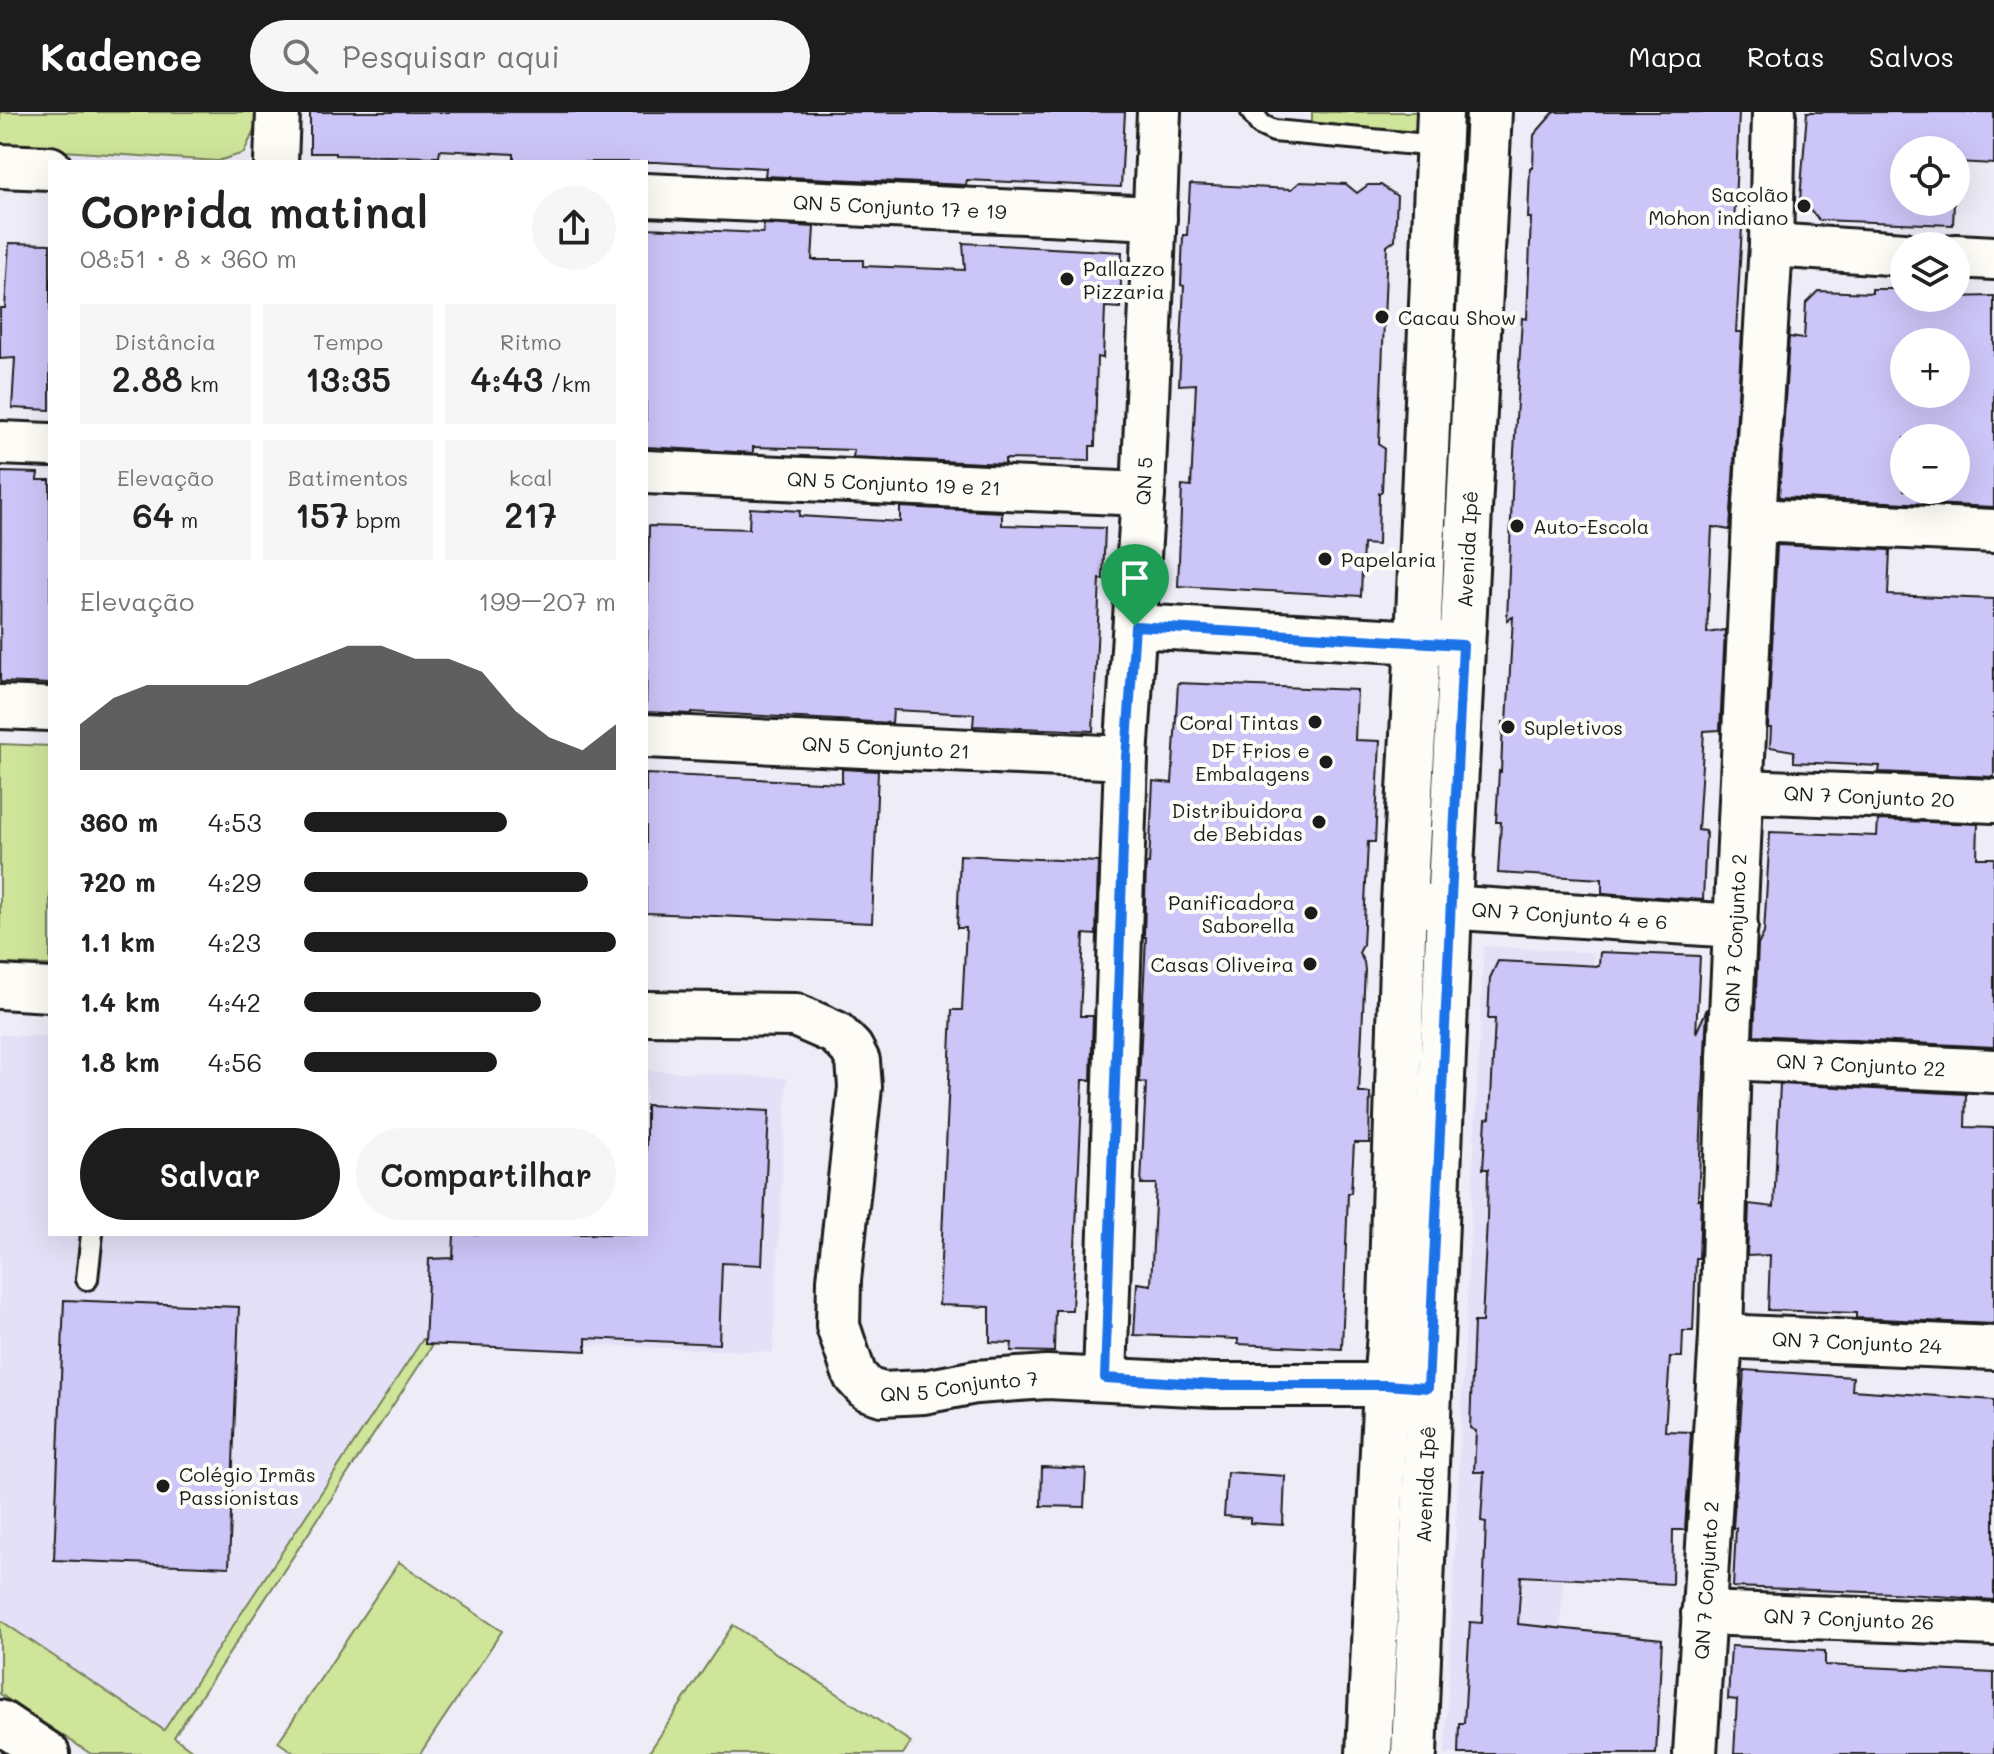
<!DOCTYPE html>
<html lang="pt">
<head>
<meta charset="utf-8">
<style>
  :root { --surface:#fff; --page:#f6f6f6; --text:#222; --muted:#767676; --accent:#1c1c1c }
  body { margin:0; font-family:Mali,sans-serif; background:var(--page); color:var(--text); height:100vh; display:flex; flex-direction:column; font-size:30px; white-space:nowrap }
  * { box-sizing:border-box; margin:0 }
  p { font-size:26px; color:var(--muted) }
  .icon { flex:none; width:44px; height:44px; fill:none; stroke:currentColor; stroke-width:2; stroke-linecap:round; stroke-linejoin:round }
  .map { position:relative; flex:1; overflow:hidden }
  .side { position:absolute; left:48px; top:48px; width:600px; height:1076px; display:flex; flex-direction:column; background:var(--surface); border-radius:0px; box-shadow:0 8px 32px #0002 }
  .side>* { flex:none }
  .buttons { position:absolute; left:1890px; top:24px; display:grid; gap:16px }
  .buttons a { display:grid; place-items:center; width:80px; height:80px; border-radius:50%; background:var(--surface); box-shadow:0 8px 32px #0002; font-size:40px }
  .pin { position:absolute; display:grid; place-items:center; width:68px; height:68px; color:#fff; margin:-82px -34px; border-radius:50% 50% 50% 0; rotate:-45deg; box-shadow:0 0 8px #0007 }
  .pin .icon { rotate:45deg }
  .round { display:grid; place-items:center; flex:none; width:84px; height:84px; border-radius:42px; background:var(--page) }
  .head { display:flex; align-items:center; justify-content:space-between; height:136px; padding:0 32px }
  h1 { font-size:44px; font-weight:600; line-height:60px }
  .figures { display:grid; grid-template-columns:repeat(3,1fr); gap:12px; height:136px; padding:8px 32px }
  .figures div { display:grid; align-content:center; border-radius:0px; background:var(--page); text-align:center }
  .figures b { font-size:34px; font-weight:600 }
  .figures small { font-size:22px; font-weight:400 }
  .figures p { font-size:22px }
  .chart { height:224px; padding:16px 32px }
  .chart p { display:flex; justify-content:space-between }
  .chart svg { width:100%; height:144px; margin-top:8px; fill:var(--accent); opacity:.7 }
  .action { display:flex; gap:16px; margin-top:auto; padding:16px 32px }
  .action a { flex:1; height:92px; border-radius:48px; background:var(--accent); color:#fff; font-size:32px; font-weight:600; line-height:92px; text-align:center }
  .action a+a { background:var(--page); color:var(--text) }
  ul { padding:0 32px; list-style:none; font-size:26px }
  li { display:grid; grid-template-columns:128px 96px 1fr; align-items:center; height:60px }
  li i { height:20px; border-radius:10px; background:var(--accent) }
  header { display:flex; align-items:center; gap:48px; box-sizing:border-box; height:112px; padding:0 40px; background:var(--accent); color:#fff }
  header strong { font-size:38px }
  nav { display:flex; gap:44px; margin-inline-start:auto; font-size:28px }
  .search { width:560px; height:72px; background:var(--page); display:flex; align-items:center; gap:20px; box-sizing:border-box; padding:0 28px; border-radius:44px; color:var(--muted); font-size:30px }
  .map>svg:first-child { display:block }
</style>
</head>
<body>
<header>
<strong>Kadence</strong>
<div class="search"><svg class="icon" aria-label="search" viewBox="0 0 24 24"><circle cx="10" cy="10" r="6"/><path d="M15 15l6 6"/></svg>Pesquisar aqui</div>
<nav><a>Mapa</a><a>Rotas</a><a>Salvos</a></nav>
</header>
<div class="map">
<svg width="1994" height="1642" viewBox="0 0 1994 1642">
  <rect width="100%" height="100%" fill="#eeecf7"/>
  <filter id="ink" filterUnits="userSpaceOnUse"><feTurbulence type="fractalNoise" baseFrequency=".0125" numOctaves="2"/><feDisplacementMap in="SourceGraphic" scale="16" xChannelSelector="R" yChannelSelector="G"/><feConvolveMatrix kernelMatrix="1 2 1 2 8 2 1 2 1" color-interpolation-filters="sRGB"/></filter>
  <g filter="url(#ink)">
    <g fill="#e4e0f7">
      <path d="M 1484,834 L 1594,841 L 1554,1642 L 1445,1642 Z"/>
      <path d="M 0,923 L 50,925 L 50,1122 L 646,1122 L 646,958 L 787,966 L 773,1240 L 423,1227 L 163,1618 L 0,1508 Z"/>
    </g>
    <g fill="#cfe59a" stroke="#76805b" stroke-width="2">
      <path d="M 0,0 L 255,0 L 255,16 L 244,41 L 218,49 L 0,35 Z"/>
      <path d="M 1312,0 L 1430,0 L 1429,25 L 1312,20 Z"/>
      <path d="M 0,632 L 50,634 L 50,853 L 0,852 Z"/>
      <path d="M 423,1227 L 432,1234 L 174,1625 L 197,1642 L 91,1642 L 0,1582 L 0,1508 L 164,1618 Z"/>
      <path d="M 399,1450 L 502,1519 L 420,1642 L 296,1642 L 278,1630 Z"/>
      <path d="M 733,1513 L 911,1630 L 903,1642 L 648,1642 Z"/>
    </g>
    <g fill="#ccc5f7" stroke="#1c1c1c" stroke-width="2" fill-rule="evenodd">
      <path d="M 310,0 L 1125,0 L 1121,75 L 967,68 L 966,73 L 765,64 L 766,56 L 656,50 L 514,50 L 514,42 L 440,38 L 439,45 L 335,43 L 335,41 L 310,41 Z"/>
      <path d="M 1554,0 L 1739,0 L 1734,115 L 1742,115 L 1736,220 L 1742,220 L 1730,418 L 1712,415 L 1707,521 L 1725,518 L 1720,618 L 1704,619 L 1698,718 L 1706,719 L 1703,788 L 1602,781 L 1602,767 L 1498,761 L 1501,710 L 1496,710 L 1499,659 L 1501,660 L 1503,610 L 1507,610 L 1513,505 L 1507,508 L 1513,357 L 1522,206 L 1527,207 L 1531,106 L 1528,106 L 1530,56 L 1533,56 L 1534,23 Z"/>
      <path d="M 1807,0 L 1994,0 L 1994,52 L 1956,50 L 1956,58 L 1956,38 L 1904,38 L 1904,90 L 1954,90 L 1953,113 L 1819,108 L 1800,88 Z"/>
      <path d="M 1300,70 L 1346,72 L 1357,81 L 1368,73 L 1381,73 L 1397,84 L 1395,128 L 1387,134 L 1379,333 L 1384,336 L 1382,379 L 1379,381 L 1378,433 L 1363,432 L 1361,484 L 1178,474 L 1182,374 L 1191,375 L 1196,272 L 1179,273 L 1184,174 L 1181,173 L 1183,123 L 1187,123 L 1190,72 L 1292,77 Z"/>
      <path d="M 764,112 L 814,115 L 812,148 L 863,148 L 863,154 L 965,158 L 963,131 L 1122,140 L 1120,196 L 1105,195 L 1103,246 L 1097,245 L 1095,334 L 1090,334 L 1090,349 L 1005,347 L 1005,352 L 853,345 L 854,338 L 753,335 L 753,341 L 646,335 L 646,116 L 763,121 Z"/>
      <path d="M 9,131 L 50,132 L 50,298 L 12,296 L 15,246 L 0,247 L 0,196 L 5,196 Z"/>
      <path d="M 1872,177 L 1904,177 L 1904,186 L 1994,184 L 1994,395 L 1779,385 L 1789,225 L 1804,227 L 1806,191 L 1818,179 L 1872,181 ZM 1904,230 L 1956,230 L 1956,282 L 1904,282 ZM 1904,326 L 1956,326 L 1956,378 L 1904,378 Z"/>
      <path d="M 1,360 L 38,361 L 37,368 L 50,368 L 50,572 L 0,570 Z"/>
      <path d="M 900,395 L 1002,400 L 1002,413 L 1105,416 L 1103,468 L 1100,467 L 1093,619 L 973,614 L 974,602 L 893,598 L 892,611 L 691,600 L 691,602 L 646,600 L 649,414 L 749,417 L 750,396 L 800,399 L 799,404 L 900,410 Z"/>
      <path d="M 1777,433 L 1890,438 L 1888,483 L 1994,487 L 1994,665 L 1879,660 L 1880,654 L 1794,650 L 1794,639 L 1770,635 L 1771,616 L 1768,616 Z"/>
      <path d="M 1178,571 L 1357,578 L 1355,628 L 1380,629 L 1375,730 L 1368,730 L 1363,833 L 1359,841 L 1364,850 L 1365,858 L 1359,981 L 1370,981 L 1369,1031 L 1354,1031 L 1351,1081 L 1348,1081 L 1342,1237 L 1238,1232 L 1238,1227 L 1134,1223 L 1137,1171 L 1151,1173 L 1156,1072 L 1141,1072 L 1146,971 L 1139,970 L 1146,825 L 1144,825 L 1146,752 L 1149,752 L 1153,669 L 1172,671 Z"/>
      <path d="M 842,657 L 878,659 L 872,811 L 646,801 L 646,662 L 842,671 Z"/>
      <path d="M 1878,708 L 1978,712 L 1977,746 L 1994,746 L 1994,935 L 1754,923 L 1758,833 L 1764,821 L 1770,720 L 1877,724 Z"/>
      <path d="M 960,743 L 1098,750 L 1096,823 L 1084,822 L 1080,904 L 1093,904 L 1091,968 L 1083,968 L 1072,1198 L 1055,1198 L 1054,1240 L 1011,1239 L 1012,1231 L 990,1230 L 990,1195 L 939,1193 L 952,898 L 962,898 L 966,816 L 957,816 Z"/>
      <path d="M 1600,840 L 1700,844 L 1696,921 L 1707,897 L 1698,1087 L 1701,1087 L 1699,1146 L 1696,1146 L 1693,1219 L 1683,1219 L 1682,1245 L 1670,1245 L 1665,1319 L 1691,1320 L 1685,1418 L 1673,1418 L 1672,1472 L 1521,1464 L 1518,1512 L 1662,1527 L 1656,1642 L 1458,1642 L 1459,1611 L 1464,1611 L 1470,1510 L 1482,1511 L 1486,1410 L 1481,1409 L 1484,1360 L 1474,1360 L 1476,1319 L 1470,1316 L 1474,1210 L 1482,1210 L 1487,1107 L 1488,1057 L 1483,1057 L 1486,1007 L 1490,1006 L 1495,907 L 1488,907 L 1490,866 L 1498,849 L 1599,854 Z"/>
      <path d="M 1780,972 L 1966,982 L 1965,1015 L 1994,1016 L 1994,1212 L 1856,1206 L 1856,1201 L 1768,1198 L 1770,1143 L 1747,1144 L 1749,1092 L 1774,1095 Z"/>
      <path d="M 646,993 L 769,999 L 762,1153 L 722,1151 L 719,1232 L 586,1226 L 586,1239 L 425,1232 L 429,1147 L 453,1146 L 454,1122 L 646,1122 Z"/>
      <path d="M 64,1188 L 239,1195 L 229,1455 L 54,1448 Z"/>
      <path d="M 1744,1258 L 1853,1265 L 1852,1278 L 1994,1288 L 1994,1488 L 1892,1481 L 1733,1475 L 1736,1416 L 1733,1416 Z"/>
      <path d="M 1042,1355 L 1086,1357 L 1084,1395 L 1041,1394 Z"/>
      <path d="M 1227,1360 L 1285,1364 L 1283,1413 L 1250,1411 L 1250,1406 L 1224,1404 Z"/>
      <path d="M 1731,1534 L 1825,1539 L 1825,1553 L 1994,1561 L 1994,1642 L 1734,1642 L 1737,1588 L 1728,1587 Z"/>
    </g>
    <g fill="none" stroke-linecap="round" stroke-linejoin="round">
      <defs>
        <g id="service">
          <path d="M 1252,0 L 1261,13 L 1274,19 L 1438,34"/>
          <path d="M 87,1167 L 92,1122"/>
        </g>
        <g id="minor">
          <path d="M 276,50 L 278,0"/>
          <path d="M 0,54 L 50,56"/>
          <path id="s1" d="M 646,83 L 1155,106"/>
          <path d="M 1771,133 L 1904,142"/>
          <path d="M 1956,144 L 1994,146"/>
          <path d="M 0,331 L 50,333"/>
          <path id="s2" d="M 646,360 L 1143,382"/>
          <path d="M 1754,408 L 1994,419"/>
          <path d="M 1135,514 L 1454,532"/>
          <path d="M 0,595 L 50,597"/>
          <path id="s3" d="M 646,624 L 1126,646"/>
          <path id="s4" d="M 1743,679 L 1994,689"/>
          <path id="s5" d="M 1414,793 L 1736,814"/>
          <path d="M 0,875 L 50,878"/>
          <path id="s6" d="M 646,901 L 795,903 L 836,921 L 851,936 L 858,949 L 860,975 L 839,1168 L 838,1214 L 855,1264 L 867,1277 L 882,1282 L 924,1280 L 976,1270 L 1047,1265 L 1214,1273 L 1386,1273 L 1420,1276"/>
          <path id="s7" d="M 1729,946 L 1994,959"/>
          <path id="s8" d="M 1721,1224 L 1994,1236"/>
          <path id="s9" d="M 1105,1266 L 1126,646 L 1143,382 L 1159,0"/>
          <path id="s10" d="M 1703,1501 L 1994,1512"/>
          <path d="M 0,1610 L 48,1642"/>
          <path id="s11" d="M 1695,1642 L 1721,1224 L 1729,946 L 1754,408 L 1771,133 L 1774,0"/>
        </g>
        <g id="tertiary">
          <path d="M 1369,1642 L 1386,1273 L 1390,1222 L 1404,792 L 1418,529 L 1440,0"/>
          <path id="s12" d="M 1414,1642 L 1449,796 L 1489,0"/>
        </g>
      </defs>
      <use href="#service" stroke="#1c1c1c" stroke-width="26"/>
      <use href="#minor" stroke="#1c1c1c" stroke-width="48"/>
      <use href="#tertiary" stroke="#1c1c1c" stroke-width="50"/>
      <use href="#service" stroke="#fdfcf7" stroke-width="20"/>
      <use href="#minor" stroke="#fdfcf7" stroke-width="42"/>
      <use href="#tertiary" stroke="#fdfcf7" stroke-width="44"/>
    </g>
  </g>
  <g fill="none" stroke-linecap="round" stroke-linejoin="round" filter="url(#ink)">
    <defs>
      <path id="route" d="M 1135,514 L 1463,533 L 1428,1276 L 1386,1273 L 1214,1273 L 1105,1266 L 1126,646 Z"/>
    </defs>
    <use href="#route" stroke="#fff" stroke-width="16"/>
    <use href="#route" stroke="#1a73e8" stroke-width="10"/>
  </g>
  <g fill="#1c1c1c" stroke="#fdfcf7" stroke-width="3">
    <circle cx="1804" cy="94" r="8"/>
    <circle cx="1067" cy="167" r="8"/>
    <circle cx="1382" cy="205" r="8"/>
    <circle cx="1517" cy="414" r="8"/>
    <circle cx="1325" cy="447" r="8"/>
    <circle cx="1315" cy="610" r="8"/>
    <circle cx="1508" cy="615" r="8"/>
    <circle cx="1326" cy="650" r="8"/>
    <circle cx="1319" cy="710" r="8"/>
    <circle cx="1311" cy="801" r="8"/>
    <circle cx="1310" cy="852" r="8"/>
    <circle cx="163" cy="1374" r="8"/>
  </g>
  <g text-anchor="middle" dominant-baseline="central" stroke-width="8" stroke-linejoin="round" paint-order="stroke">
    <g font-size="20" fill="#1c1c1c" stroke="#fdfcf7" text-anchor="end">
      <text x="1788" y="82">Sacolão<tspan x="1788" dy="23">Mohon indiano</tspan></text>
      <text x="1083" y="156" text-anchor="start">Pallazzo<tspan x="1083" dy="23">Pizzaria</tspan></text>
      <text x="1398" y="205" text-anchor="start">Cacau Show</text>
      <text x="1533" y="414" text-anchor="start">Auto-Escola</text>
      <text x="1341" y="447" text-anchor="start">Papelaria</text>
      <text x="1299" y="610">Coral Tintas</text>
      <text x="1524" y="615" text-anchor="start">Supletivos</text>
      <text x="1310" y="638">DF Frios e<tspan x="1310" dy="23">Embalagens</tspan></text>
      <text x="1303" y="698">Distribuidora<tspan x="1303" dy="23">de Bebidas</tspan></text>
      <text x="1295" y="790">Panificadora<tspan x="1295" dy="23">Saborella</tspan></text>
      <text x="1294" y="852">Casas Oliveira</text>
      <text x="179" y="1362" text-anchor="start">Colégio Irmãs<tspan x="179" dy="23">Passionistas</tspan></text>
    </g>
    <g font-size="20" fill="#1c1c1c" stroke="#fdfcf7">
      <text stroke="none"><textPath href="#s1" startOffset="254">QN 5 Conjunto 17 e 19</textPath></text>
      <text stroke="none"><textPath href="#s9" startOffset="898">QN 5</textPath></text>
      <text stroke="none"><textPath href="#s2" startOffset="248">QN 5 Conjunto 19 e 21</textPath></text>
      <text stroke="none"><textPath href="#s12" startOffset="1206">Avenida Ipê</textPath></text>
      <text stroke="none"><textPath href="#s3" startOffset="240">QN 5 Conjunto 21</textPath></text>
      <text stroke="none"><textPath href="#s4" startOffset="126">QN 7 Conjunto 20</textPath></text>
      <text stroke="none"><textPath href="#s5" startOffset="156">QN 7 Conjunto 4 e 6</textPath></text>
      <text stroke="none"><textPath href="#s11" startOffset="822">QN 7 Conjunto 2</textPath></text>
      <text stroke="none"><textPath href="#s7" startOffset="132">QN 7 Conjunto 22</textPath></text>
      <text stroke="none"><textPath href="#s8" startOffset="136">QN 7 Conjunto 24</textPath></text>
      <text stroke="none"><textPath href="#s6" startOffset="660">QN 5 Conjunto 7</textPath></text>
      <text stroke="none"><textPath href="#s12" startOffset="270">Avenida Ipê</textPath></text>
      <text stroke="none"><textPath href="#s11" startOffset="174">QN 7 Conjunto 2</textPath></text>
      <text stroke="none"><textPath href="#s10" startOffset="146">QN 7 Conjunto 26</textPath></text>
    </g>
  </g>
</svg>
<div class="buttons">
<a><svg class="icon" aria-label="locate" viewBox="0 0 24 24"><circle cx="12" cy="12" r="6"/><path d="M12 2v4M12 18v4M2 12h4M18 12h4"/></svg></a>
<a><svg class="icon" aria-label="layers" viewBox="0 0 24 24"><path d="M12 4l9 5-9 5-9-5zM3 14l9 5 9-5"/></svg></a>
<a>+</a>
<a>−</a>
</div>
<div class="pin" style="left:1135px;top:514px;background:#1e9e55"><svg class="icon" aria-label="arrive" viewBox="0 0 24 24"><path d="M6 21V4h12l-3 4 3 4H6"/></svg></div>
<section class="side">
<div class="head"><div><h1>Corrida matinal</h1><p>08:51 · 8 × 360 m</p></div><a class="round"><svg class="icon" aria-label="share" viewBox="0 0 24 24"><path d="M12 15V3M7 8l5-5 5 5M5 13v7h14v-7"/></svg></a></div>
<div class="figures">
<div><p>Distância</p><b>2.88<small> km</small></b></div>
<div><p>Tempo</p><b>13:35</b></div>
<div><p>Ritmo</p><b>4:43<small> /km</small></b></div>
</div>
<div class="figures">
<div><p>Elevação</p><b>64<small> m</small></b></div>
<div><p>Batimentos</p><b>157<small> bpm</small></b></div>
<div><p>kcal</p><b>217</b></div>
</div>
<div class="chart"><p><span>Elevação</span>199–207 m</p>
<svg viewBox="0 0 160 44" preserveAspectRatio="none"><path d="M0 44V30L10 22L20 18L30 18L40 18L50 18L60 14L70 10L80 6L90 6L100 10L110 10L120 14L130 26L140 34L150 38L160 30V44z"/></svg>
</div>
<ul>
<li><b>360 m</b>4:53<i style="width:65%"></i></li>
<li><b>720 m</b>4:29<i style="width:91%"></i></li>
<li><b>1.1 km</b>4:23<i style="width:100%"></i></li>
<li><b>1.4 km</b>4:42<i style="width:76%"></i></li>
<li><b>1.8 km</b>4:56<i style="width:62%"></i></li>
</ul>
<div class="action"><a>Salvar</a><a>Compartilhar</a></div>
</section>
</div>
</body>
</html>
